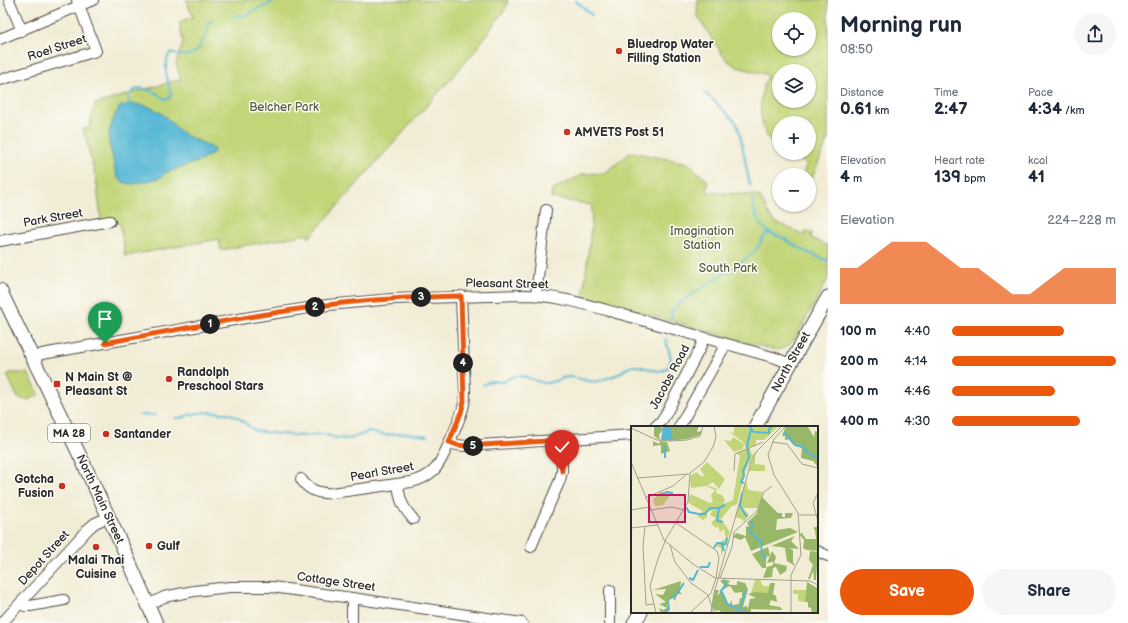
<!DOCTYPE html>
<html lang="en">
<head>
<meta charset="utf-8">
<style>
  :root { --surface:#fff; --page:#f6f6f7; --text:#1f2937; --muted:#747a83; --accent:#ea580c }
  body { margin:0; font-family:"Balsamiq Sans",sans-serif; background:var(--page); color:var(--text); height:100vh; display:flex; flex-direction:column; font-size:15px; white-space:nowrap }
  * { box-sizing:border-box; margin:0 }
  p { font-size:13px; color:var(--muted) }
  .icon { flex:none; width:22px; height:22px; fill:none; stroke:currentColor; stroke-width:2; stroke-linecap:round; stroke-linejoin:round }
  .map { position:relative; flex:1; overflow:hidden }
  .details { display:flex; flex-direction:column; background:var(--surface); width:300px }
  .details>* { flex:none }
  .fabs { position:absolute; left:772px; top:12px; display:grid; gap:8px }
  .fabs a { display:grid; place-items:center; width:44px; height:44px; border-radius:50%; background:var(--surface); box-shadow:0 1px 3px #0004; font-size:20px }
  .pin { position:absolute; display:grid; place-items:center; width:34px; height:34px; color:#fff; margin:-41px -17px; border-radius:50% 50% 50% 0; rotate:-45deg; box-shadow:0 0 4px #0007 }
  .pin .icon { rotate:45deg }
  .km { position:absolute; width:20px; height:20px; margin:-10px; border-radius:50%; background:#222; color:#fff; font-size:11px; line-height:20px; text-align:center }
  .round { display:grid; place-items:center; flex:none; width:42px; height:42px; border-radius:21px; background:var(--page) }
  .headline { display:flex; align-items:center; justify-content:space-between; height:68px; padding:0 12px }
  h1 { font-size:22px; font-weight:700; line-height:30px }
  .figures { display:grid; grid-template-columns:repeat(3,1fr); gap:6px; height:68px; padding:4px 12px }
  .figures div { display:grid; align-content:center }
  .figures b { font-size:17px; font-weight:700 }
  .figures small { font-size:11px; font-weight:400 }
  .figures p { font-size:11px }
  .chart { height:112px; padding:8px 12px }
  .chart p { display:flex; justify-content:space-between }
  .chart svg { width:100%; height:72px; margin-top:4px; fill:var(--accent); opacity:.7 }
  .cta { display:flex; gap:8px; margin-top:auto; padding:8px 12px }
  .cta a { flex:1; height:46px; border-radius:24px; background:var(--accent); color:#fff; font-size:16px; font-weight:700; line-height:46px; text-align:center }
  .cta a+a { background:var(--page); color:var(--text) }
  ul { padding:0 12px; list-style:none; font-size:13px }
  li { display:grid; grid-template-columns:64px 48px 1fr; align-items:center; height:30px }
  li i { height:10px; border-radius:5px; background:var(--accent) }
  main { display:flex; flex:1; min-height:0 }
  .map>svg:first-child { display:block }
</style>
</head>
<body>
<main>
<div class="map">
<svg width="828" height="623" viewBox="0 0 828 623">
  <rect width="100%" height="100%" fill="#fdfcf7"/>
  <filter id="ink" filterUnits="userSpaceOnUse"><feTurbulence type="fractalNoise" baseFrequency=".025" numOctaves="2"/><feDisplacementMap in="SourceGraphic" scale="8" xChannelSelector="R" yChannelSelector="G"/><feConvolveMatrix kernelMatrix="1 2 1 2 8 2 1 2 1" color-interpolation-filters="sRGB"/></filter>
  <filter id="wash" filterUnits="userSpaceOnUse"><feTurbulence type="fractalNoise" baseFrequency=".012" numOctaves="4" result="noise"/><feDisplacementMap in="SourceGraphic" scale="16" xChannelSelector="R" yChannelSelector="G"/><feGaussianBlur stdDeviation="0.9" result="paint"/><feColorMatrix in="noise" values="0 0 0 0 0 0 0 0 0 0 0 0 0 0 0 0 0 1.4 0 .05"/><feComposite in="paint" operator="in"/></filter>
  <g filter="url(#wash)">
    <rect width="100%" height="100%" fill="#f1ecd4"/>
    <g fill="#c2d679" stroke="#768052" fill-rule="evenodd">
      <path d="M 186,0 L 508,0 L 506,8 L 471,56 L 309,238 L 308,234 L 221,250 L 219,239 L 125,256 L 120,223 L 110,225 L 101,220 L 96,178 L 83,129 L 89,128 L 95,104 L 181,79 L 176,64 L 183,42 L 179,22 L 193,17 Z"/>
      <path d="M 698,0 L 828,0 L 828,139 L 812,178 L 809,176 L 809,175 L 806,175 C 802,171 805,168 807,164 L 786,153 L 809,153 L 809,123 L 779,123 L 779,149 C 761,137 758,112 762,92 C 763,86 766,81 768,75 L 737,67 L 728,61 L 722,54 L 697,15 ZM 779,19 L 809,19 L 809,49 L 779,49 ZM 779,71 L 809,71 L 809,101 L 779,101 Z"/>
      <path d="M 631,152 L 688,163 L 708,181 L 707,192 L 753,195 L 760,197 L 771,218 L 777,223 L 805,235 L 807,231 L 810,231 L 812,233 L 811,238 L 828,246 L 828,279 L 794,340 C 788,347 781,351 771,349 L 646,314 L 583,298 L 591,228 L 592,205 L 551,198 L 552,190 L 583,174 L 605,173 Z"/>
      <path d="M 11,373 L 28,373 L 39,395 L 27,400 L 18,398 L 7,375 Z"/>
    </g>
    <path fill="#56b8d4" stroke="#407280" d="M 135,104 C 147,105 158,109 167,118 C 173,124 178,130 185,135 C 195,140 205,143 214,149 L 213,153 L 200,161 L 165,173 L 160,178 L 157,179 C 147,180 135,186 126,183 C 115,181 115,169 113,160 C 113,156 111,152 110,148 C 107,136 110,126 115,115 C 117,112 118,109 120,107 C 124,104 130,104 135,104 Z"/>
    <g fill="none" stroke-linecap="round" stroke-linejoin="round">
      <g stroke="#56b8d4" stroke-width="2">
        <path d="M 575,0 L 592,15"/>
        <path d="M 234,16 L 247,15 L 259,8 L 264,7 L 272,2 L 281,0"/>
        <path d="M 704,92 L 711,98 L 735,121 L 738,127 L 741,139 L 750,186"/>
        <path d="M 129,104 C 127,94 131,92 139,88 C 149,89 157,92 164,99 L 168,99 L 171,96 C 171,91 169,88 168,83 C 165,74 165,62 170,53 C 174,52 175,54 179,55 C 185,56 193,55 197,50 C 202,46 201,40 206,37 C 208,28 204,24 213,19"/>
        <path d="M 752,198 C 754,213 757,225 771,233"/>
        <path d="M 671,319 L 672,312 L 679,303 L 742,262 L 754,252 L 766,234 C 778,232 796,247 807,252 C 814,255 821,258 828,261"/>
        <path d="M 483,385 L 490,381 L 504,382 C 513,375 520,374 532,379 C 536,381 541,383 546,383 C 554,383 561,377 569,377 C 580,377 589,384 599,381 C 602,380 605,379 607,378 C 610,377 614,376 616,375 C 623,372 627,366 635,366 C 645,365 659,376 667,368 C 676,359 666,348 666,339"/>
        <path d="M 140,415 L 155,415"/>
        <path d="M 175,418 L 182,418 L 188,415 L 206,412 L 225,413 L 233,415 L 240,419 L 255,431 L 299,436 L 323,434 L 337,438 L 350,439 L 368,432 L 386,435 L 408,433 L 427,436"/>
      </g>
    </g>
  </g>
  <g filter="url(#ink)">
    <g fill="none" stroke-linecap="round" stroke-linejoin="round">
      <defs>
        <g id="minor">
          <path d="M 9,0 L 22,31"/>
          <path d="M 0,39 L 93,0"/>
          <path d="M 0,80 L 96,51 L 77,0"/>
          <path d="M 0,241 L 110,221"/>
          <path d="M 536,295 L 546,210"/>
          <path d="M 33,358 L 42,354 L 251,317 L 328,305 L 392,299 L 523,295 C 558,295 591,306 624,315 C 675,329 726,344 776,358 L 790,364"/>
          <path d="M 655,427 L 662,420 L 667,412 L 700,348 L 704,338"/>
          <path d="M 679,427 L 726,344"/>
          <path d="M 449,442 L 457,445 L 466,446 L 632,435"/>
          <path d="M 301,479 C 308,490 319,494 332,493 L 411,482 C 420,480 428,476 434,470 C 442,463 460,419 463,408 C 465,402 465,397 465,392 L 461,296"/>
          <path d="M 398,484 C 400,501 402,506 413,519"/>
          <path d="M 531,547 L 560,480 L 562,471 L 562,440"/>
          <path d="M 817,551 L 828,556"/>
          <path d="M 610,590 L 610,623"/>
          <path d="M 352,598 L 352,623"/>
          <path d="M 21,604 L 25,606 L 30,606 L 64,600"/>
          <path d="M 148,605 L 164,597 L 194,591 L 230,587 L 272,587 L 352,598 L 522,623"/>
          <path d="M 2,623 L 88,529 L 95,523 L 109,517"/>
        </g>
        <g id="major">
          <path d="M 0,290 L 82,460 L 124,550 L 156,623"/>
          <path d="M 755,427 L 828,297"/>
          <path d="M 634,623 L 641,612"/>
        </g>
      </defs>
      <use href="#minor" stroke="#494844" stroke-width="12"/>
      <use href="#major" stroke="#494844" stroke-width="15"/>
      <use href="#minor" stroke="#fff" stroke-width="10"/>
      <use href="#major" stroke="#fff" stroke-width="13"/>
    </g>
  </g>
  <g fill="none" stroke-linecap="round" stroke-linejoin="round" filter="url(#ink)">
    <defs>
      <path id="route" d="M 105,343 C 179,329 253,315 327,305 C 372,299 416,297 461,296 L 464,401 L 461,413 L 449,442 L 457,445 L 466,446 L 562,440 L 562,471"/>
    </defs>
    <use href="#route" stroke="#fff" stroke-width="8"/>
    <use href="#route" stroke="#ea580c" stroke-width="5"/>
  </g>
  <g fill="#c8321e" stroke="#fdfcf7" stroke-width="1.5">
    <circle cx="619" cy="51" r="4"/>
    <circle cx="567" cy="132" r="4"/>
    <circle cx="169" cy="379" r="4"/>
    <rect x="53" y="380" width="8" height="8" rx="2"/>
    <circle cx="106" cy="434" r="4"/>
    <circle cx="62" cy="486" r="4"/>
    <circle cx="149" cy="546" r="4"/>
    <circle cx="96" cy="547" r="4"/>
  </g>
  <g text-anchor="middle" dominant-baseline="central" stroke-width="3" stroke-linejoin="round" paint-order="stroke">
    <rect fill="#fdfcf7" stroke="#6a6a68" stroke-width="1" x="48" y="424" width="42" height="18" rx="3"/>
    <g font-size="11" font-weight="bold" fill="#2b2b2b">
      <text x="69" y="433">MA 28</text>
    </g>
    <g font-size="12" font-weight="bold" fill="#2b2b2b" stroke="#fdfcf7" text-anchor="start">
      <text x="627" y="44">Bluedrop Water<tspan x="627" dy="14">Filling Station</tspan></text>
      <text x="575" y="132">AMVETS Post 51</text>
      <text x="177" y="372">Randolph<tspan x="177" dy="14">Preschool Stars</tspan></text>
      <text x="65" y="377">N Main St @<tspan x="65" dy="14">Pleasant St</tspan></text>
      <text x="114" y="434">Santander</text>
      <text x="54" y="479" text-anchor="end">Gotcha<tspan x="54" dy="14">Fusion</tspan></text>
      <text x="157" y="546">Gulf</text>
      <text x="96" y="560" text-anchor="middle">Malai Thai<tspan x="96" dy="14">Cuisine</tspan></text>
    </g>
    <g font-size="12" fill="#2b2b2b" stroke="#fdfcf7">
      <text transform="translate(57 48) rotate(-18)">Roel Street</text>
      <text transform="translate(53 218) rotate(-10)">Park Street</text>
      <text transform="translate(507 284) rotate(1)">Pleasant Street</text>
      <text transform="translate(791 362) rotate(-61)">North Street</text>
      <text transform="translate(670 377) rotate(-62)">Jacobs Road</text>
      <text transform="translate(382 472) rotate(-10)">Pearl Street</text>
      <text transform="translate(100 499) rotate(65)">North Main Street</text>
      <text transform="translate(44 558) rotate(-48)">Depot Street</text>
      <text transform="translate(336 582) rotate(8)">Cottage Street</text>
    </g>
    <g font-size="12" fill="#585e42" stroke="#fdfcf7">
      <text x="284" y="107">Belcher Park</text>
      <text x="702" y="231">Imagination<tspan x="702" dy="14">Station</tspan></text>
      <text x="728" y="268">South Park</text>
    </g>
  </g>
  <g transform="translate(631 426)">
    <rect width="187" height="187" fill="#f1ecd4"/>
    <path d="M 103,0 L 147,1 L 133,14 L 125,14 L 125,19 L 116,22 L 119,22 L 121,29 L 125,25 L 115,44 L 106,78 L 100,81 L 90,93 L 99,106 L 90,131 L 90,122 L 84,119 L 95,113 L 93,103 L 89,106 L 87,100 L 85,102 L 80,97 L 85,92 L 79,89 L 81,85 L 76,85 L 76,91 L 72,94 L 66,90 L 72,85 L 57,77 L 60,78 L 57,76 L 59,68 L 79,77 L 82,76 L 80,69 L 84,64 L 75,60 L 60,62 L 59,50 L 65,46 L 71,51 L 73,49 L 69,43 L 76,36 L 94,53 L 88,63 L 82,56 L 76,60 L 82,61 L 86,63 L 85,67 L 91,69 L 94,74 L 92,78 L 102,74 L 109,30 L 105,27 L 115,23 L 113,17 L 99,6 L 103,7 ZM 102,11 L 113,18 L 112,23 L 103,26 L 93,14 L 100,15 ZM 124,28 L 124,38 L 134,39 L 134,45 L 117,45 ZM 115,53 L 117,64 L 132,66 L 128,82 L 112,82 L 118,89 L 113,96 L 111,93 L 104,91 ZM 29,66 L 41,67 L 32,79 L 24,80 L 22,74 ZM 124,154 L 129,154 L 132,160 L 142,160 L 141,174 L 130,173 L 120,167 ZM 162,164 L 176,164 L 174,176 L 167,175 L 167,168 L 162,168 Z" fill="#c2d679"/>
    <path d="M 23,0 L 33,2 L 28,9 L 29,14 L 23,10 ZM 38,0 L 71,0 L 67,2 L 66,6 L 71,5 L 69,9 L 56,13 L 37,15 ZM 155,0 L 177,1 L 183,11 L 184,5 L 187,6 L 187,41 L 182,35 L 170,32 L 171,22 L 163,19 L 159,13 L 154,14 L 154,10 L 151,10 ZM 22,15 L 28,18 L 29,15 L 36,16 L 39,25 L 30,28 L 30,19 L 22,20 ZM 131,71 L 147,87 L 151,87 L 151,91 L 154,91 L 154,87 L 162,87 L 160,92 L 146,93 L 145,104 L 159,102 L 167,106 L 120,125 L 114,111 L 110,114 L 102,111 L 105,107 L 115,110 L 115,101 L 118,100 L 116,97 L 126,87 ZM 187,100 L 187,125 L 176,124 L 172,122 L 173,114 L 168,108 L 171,107 L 175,113 L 185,113 L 184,104 L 182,102 ZM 164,110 L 160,115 L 168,123 L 140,120 ZM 137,121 L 139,130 L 135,131 L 135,142 L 131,142 L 121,128 ZM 156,121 L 162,124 L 162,136 L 164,140 L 156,135 L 154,122 L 150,122 ZM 141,125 L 145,131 L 143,137 L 156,140 L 155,145 L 149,149 L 145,141 L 142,142 L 141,151 L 132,152 L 136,141 L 142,139 L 142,136 L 136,137 ZM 179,125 L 187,126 L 185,154 L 183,154 L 182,145 L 179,153 L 177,153 L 182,139 L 178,134 ZM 93,153 L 99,155 L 97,158 L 100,159 L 106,159 L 106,155 L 114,157 L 117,163 L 112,181 L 116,180 L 117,183 L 119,173 L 125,172 L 117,168 L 123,166 L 137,167 L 139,157 L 144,157 L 142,168 L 145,170 L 146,176 L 140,174 L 138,179 L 149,181 L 152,184 L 120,183 L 120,187 L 112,187 L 111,184 L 109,187 L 91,187 L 88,184 L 84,185 L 81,180 L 84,164 L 88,164 L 86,170 L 90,165 L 92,166 L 98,179 L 101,174 L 101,179 L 108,178 L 109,172 L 111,172 L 111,166 L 104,167 L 99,160 L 90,164 L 93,159 L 89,155 ZM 50,155 L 49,166 L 51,168 L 46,168 L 44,175 L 42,172 L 39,173 L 36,180 L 39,183 L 36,187 L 30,187 L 28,182 L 32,184 L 36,182 L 28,178 L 35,176 L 24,168 L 32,169 L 35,163 L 22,164 ZM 176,156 L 186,162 L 187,187 L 181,187 L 180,182 L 177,181 L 177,176 L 174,176 Z" fill="#99b769"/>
    <path d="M 32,0 L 39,0 L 42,14 L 30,14 Z" fill="#56b8d4"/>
    <path fill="none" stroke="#56b8d4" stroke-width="2" d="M 120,3 L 123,6 L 138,7 L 138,3 L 142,0M 153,6 L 164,19 L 172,21 L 178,28 L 187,32M 34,19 L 34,32M 113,57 L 110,56 L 113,50 L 112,45 L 118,31 L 116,20 L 120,3 L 119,0M 111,67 L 109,80 L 116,91M 28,69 L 36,66 L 42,67M 55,81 L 58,86 L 68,88 L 74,88 L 79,82 L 88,82M 118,95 L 122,98 L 118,105 L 130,116 L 131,128 L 135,133M 92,96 L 86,95 L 88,82 L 94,79M 83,122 L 86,117 L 93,117M 93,125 L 91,119 L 95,118 L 96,112M 69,141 L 77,141 L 79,136M 58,152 L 62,154 L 67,144M 93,155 L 95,159 L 90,165 L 96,178 L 116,187M 38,173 L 45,169 L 53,157M 109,182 L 115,164M 34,187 L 38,183 L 37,175"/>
    <path fill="none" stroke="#a29f90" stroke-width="1" d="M 155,0 L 143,13 L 137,29 L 143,49 L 167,87 L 170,129 L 160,149 L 160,187M 0,2 L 26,14 L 40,15 L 56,14 L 69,10 L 72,0M 141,16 L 156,18 L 171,38 L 187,42M 0,36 L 33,114 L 62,138 L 84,152 L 179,155 L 187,159M 103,45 L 104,28 L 132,16M 6,52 L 58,48M 187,67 L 182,77 L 187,95M 14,72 L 42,60 L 55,49M 0,84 L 18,81M 19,84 L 41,81 L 53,84M 168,89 L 185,89M 45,97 L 86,125 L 88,132 L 85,152M 14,101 L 12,119 L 15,179 L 23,178M 0,102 L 26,99M 39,119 L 44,136 L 60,157 L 77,169 L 83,187M 89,152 L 101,121 L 103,106 L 126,85 L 133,66 L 141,60M 25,187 L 19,160 L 27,133 L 35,113 L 57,76 L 59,47 L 73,36 L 82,21 L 85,11 L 83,0M 59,187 L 80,167 L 85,152M 80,187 L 83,167 L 120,36 L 126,25 L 151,0"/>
    <path fill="#c2185b" fill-opacity="0.15" stroke="#c2185b" stroke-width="2" d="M 18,69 L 54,69 L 54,96 L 18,96 Z"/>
    <rect width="187" height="187" fill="none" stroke="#2b2b2b" stroke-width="2"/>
  </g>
</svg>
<div class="fabs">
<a><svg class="icon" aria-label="locate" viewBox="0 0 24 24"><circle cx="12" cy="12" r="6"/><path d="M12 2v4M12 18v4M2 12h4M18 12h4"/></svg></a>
<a><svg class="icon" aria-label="layers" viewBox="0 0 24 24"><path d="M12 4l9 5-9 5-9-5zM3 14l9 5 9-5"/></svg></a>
<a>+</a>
<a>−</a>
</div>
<div class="pin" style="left:105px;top:343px;background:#1e9e55"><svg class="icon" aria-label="arrive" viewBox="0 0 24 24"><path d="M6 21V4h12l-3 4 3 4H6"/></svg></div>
<div class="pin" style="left:562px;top:471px;background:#d93025"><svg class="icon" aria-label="check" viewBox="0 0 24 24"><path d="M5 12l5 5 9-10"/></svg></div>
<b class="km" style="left:210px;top:324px">1</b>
<b class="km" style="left:315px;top:307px">2</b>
<b class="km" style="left:421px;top:297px">3</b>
<b class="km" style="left:463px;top:363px">4</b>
<b class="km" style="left:473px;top:446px">5</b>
</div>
<section class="details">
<div class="headline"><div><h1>Morning run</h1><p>08:50</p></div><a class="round"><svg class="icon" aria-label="share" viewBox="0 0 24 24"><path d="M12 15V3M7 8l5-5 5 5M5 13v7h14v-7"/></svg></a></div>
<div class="figures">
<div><p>Distance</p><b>0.61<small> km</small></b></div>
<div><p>Time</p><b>2:47</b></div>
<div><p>Pace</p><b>4:34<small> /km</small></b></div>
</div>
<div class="figures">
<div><p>Elevation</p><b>4<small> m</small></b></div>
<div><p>Heart rate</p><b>139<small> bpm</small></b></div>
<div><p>kcal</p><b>41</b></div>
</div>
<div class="chart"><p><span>Elevation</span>224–228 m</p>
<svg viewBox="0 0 160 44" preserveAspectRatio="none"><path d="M0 44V22L10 22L20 14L30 6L40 6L50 6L60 14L70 22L80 22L90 30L100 38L110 38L120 30L130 22L140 22L150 22L160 22V44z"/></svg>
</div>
<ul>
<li><b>100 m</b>4:40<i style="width:68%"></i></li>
<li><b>200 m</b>4:14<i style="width:100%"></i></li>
<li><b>300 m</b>4:46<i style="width:63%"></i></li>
<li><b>400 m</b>4:30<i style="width:78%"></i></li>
</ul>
<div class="cta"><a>Save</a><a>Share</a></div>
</section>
</main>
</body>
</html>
